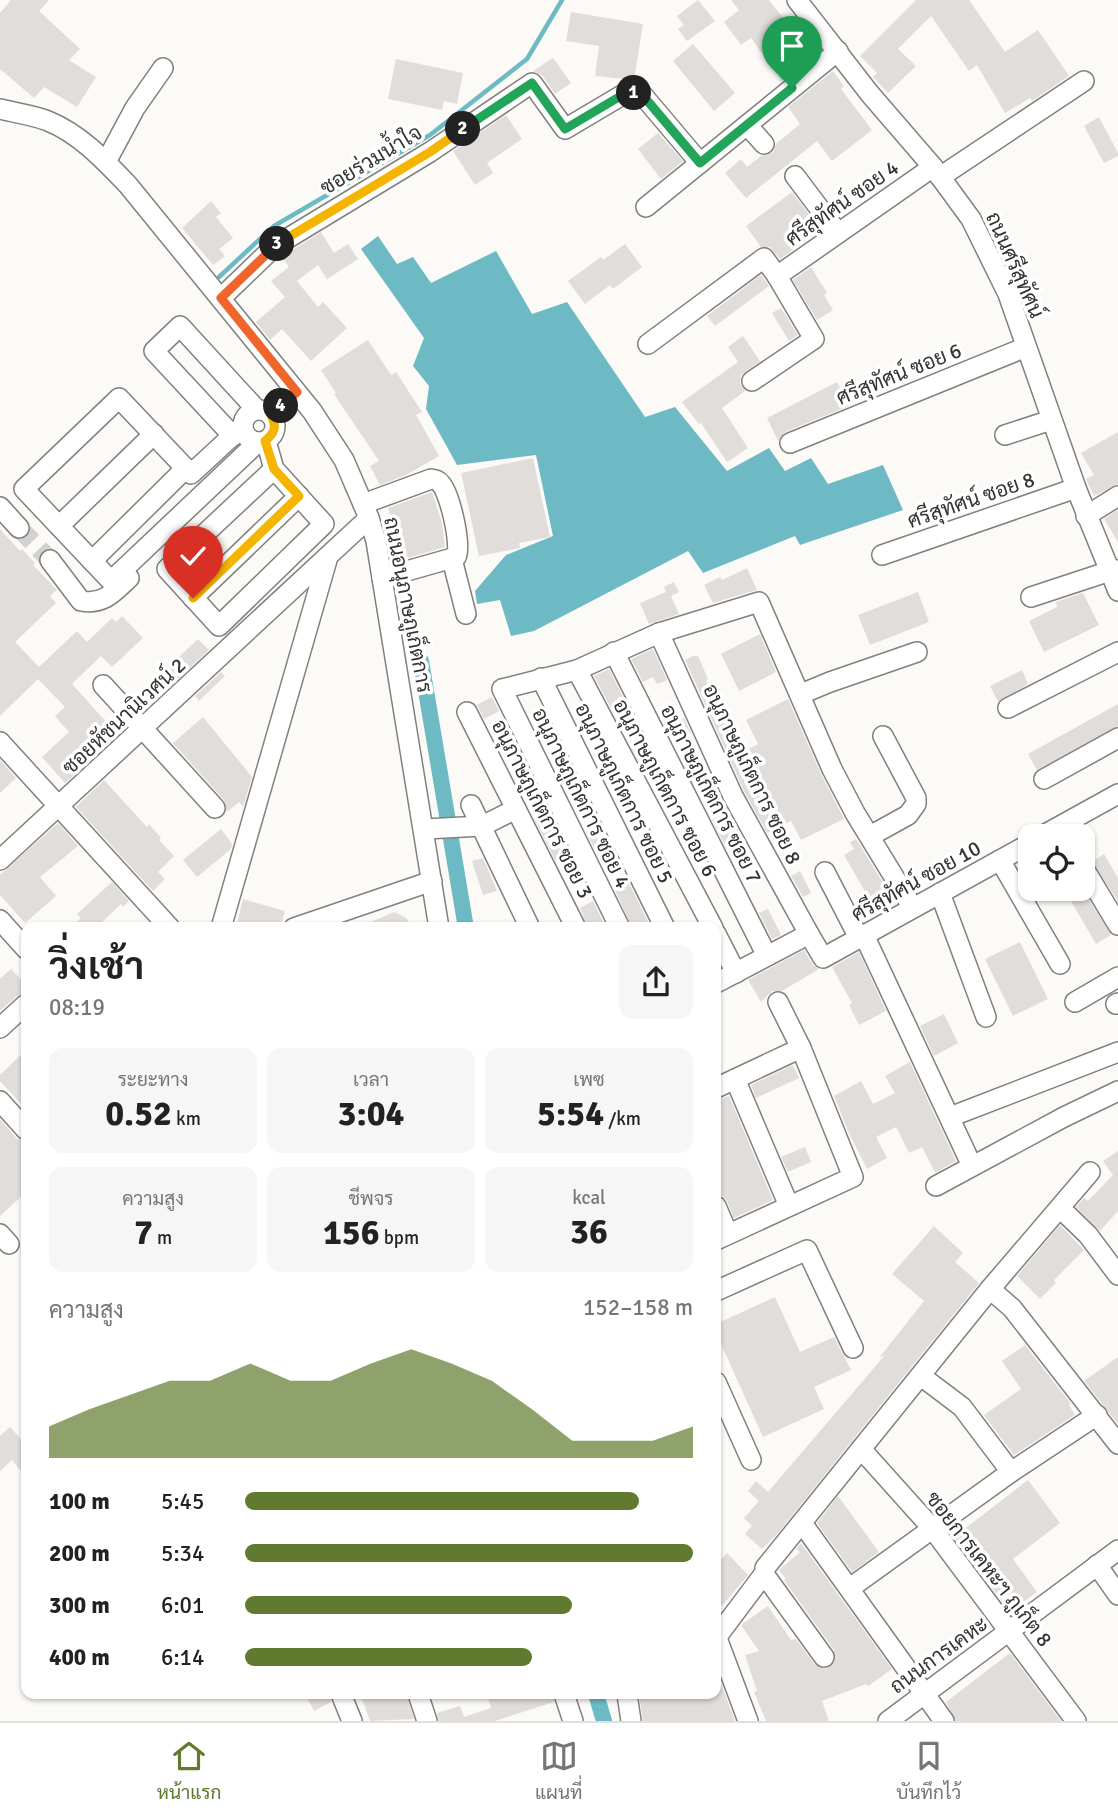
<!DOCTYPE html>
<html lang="th">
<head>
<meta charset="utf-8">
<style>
  :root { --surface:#fff; --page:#f6f6f6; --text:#222; --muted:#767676; --line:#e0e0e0; --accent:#607b2f }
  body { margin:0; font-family:Signika,Sarabun,sans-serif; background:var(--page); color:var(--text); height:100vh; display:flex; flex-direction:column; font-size:26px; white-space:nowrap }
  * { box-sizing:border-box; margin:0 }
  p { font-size:23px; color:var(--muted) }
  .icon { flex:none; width:38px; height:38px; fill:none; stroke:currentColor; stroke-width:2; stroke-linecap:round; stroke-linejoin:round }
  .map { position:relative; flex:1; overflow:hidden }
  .side { position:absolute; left:21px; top:922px; width:700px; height:777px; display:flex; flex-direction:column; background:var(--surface); border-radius:14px; box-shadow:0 2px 5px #0004 }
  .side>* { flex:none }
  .fabs { position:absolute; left:1018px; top:824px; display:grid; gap:14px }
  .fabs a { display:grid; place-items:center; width:77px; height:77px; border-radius:14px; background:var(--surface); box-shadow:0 2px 5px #0004; font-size:35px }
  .pin { position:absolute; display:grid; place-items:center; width:60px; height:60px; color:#fff; margin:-72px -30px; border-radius:50% 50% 50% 0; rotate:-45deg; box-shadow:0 0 7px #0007 }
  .pin .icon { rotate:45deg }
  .km { position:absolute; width:35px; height:35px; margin:-18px; border-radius:50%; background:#222; color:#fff; font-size:19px; line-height:35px; text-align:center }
  .round { display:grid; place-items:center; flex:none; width:74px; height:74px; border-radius:14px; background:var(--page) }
  .summary { display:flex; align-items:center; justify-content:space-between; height:119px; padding:0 28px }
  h1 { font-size:38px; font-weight:700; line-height:52px }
  .figures { display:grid; grid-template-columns:repeat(3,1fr); gap:10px; height:119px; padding:7px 28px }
  .figures div { display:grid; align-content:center; border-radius:14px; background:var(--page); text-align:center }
  .figures b { font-size:35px; font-weight:700 }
  .figures small { font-size:19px; font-weight:400 }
  .figures p { font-size:19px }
  .chart { height:196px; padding:14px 28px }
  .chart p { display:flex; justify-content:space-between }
  .chart svg { width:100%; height:126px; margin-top:7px; fill:var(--accent); opacity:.7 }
  ul { padding:0 28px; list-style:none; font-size:23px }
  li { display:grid; grid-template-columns:112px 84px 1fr; align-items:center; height:52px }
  li i { height:18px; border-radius:9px; background:var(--accent) }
  .menu { display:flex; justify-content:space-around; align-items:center; height:98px; border-top:2px solid var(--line); background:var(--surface); font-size:19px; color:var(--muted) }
  .menu a { display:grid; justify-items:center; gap:4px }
  .menu .selected { color:var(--accent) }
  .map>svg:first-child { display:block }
</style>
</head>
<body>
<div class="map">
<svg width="1118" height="1721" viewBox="0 0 1118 1721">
  <rect width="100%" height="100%" fill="#fbfaf7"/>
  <path fill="#6dbac5" d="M 378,236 L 397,264 L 413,257 L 431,283 L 496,251 L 532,314 L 567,302 L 645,417 L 675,407 L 727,471 L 769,448 L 785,471 L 811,458 L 828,484 L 883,465 L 903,510 L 800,545 L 795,536 L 703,573 L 688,551 L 534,631 L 511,636 L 500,600 L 477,604 L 475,591 L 506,555 L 553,536 L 536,455 L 457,465 L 426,409 L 429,386 L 413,366 L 424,338 L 361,249 Z"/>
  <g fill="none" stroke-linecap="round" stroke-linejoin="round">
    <path stroke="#6dbac5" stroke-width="4.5" d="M 219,277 L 274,226 L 430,135 L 527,59 L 562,0"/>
    <g stroke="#6dbac5" stroke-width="16">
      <path d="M 421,661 L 466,928"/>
      <path d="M 596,1694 L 604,1721"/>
    </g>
  </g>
  <g fill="#e1dddb">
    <path d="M 11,0 L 49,0 L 39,11 L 80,49 L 69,60 L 96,77 L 77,107 L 44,87 L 34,98 L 0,69 L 0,13 Z"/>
    <path d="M 698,0 L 715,21 L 687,41 L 678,29 L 684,25 L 677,16 Z"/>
    <path d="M 731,0 L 769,0 L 813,56 L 782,81 L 751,38 L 741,45 L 724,22 L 739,10 Z"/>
    <path d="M 916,0 L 969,0 L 1005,52 L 1038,30 L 1069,76 L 1032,101 L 1030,98 L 1005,113 L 977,65 L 969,71 L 931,16 L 898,49 L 916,66 L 888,93 L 873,77 L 877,73 L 860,56 Z"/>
    <path d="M 571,12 L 643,24 L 634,80 L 595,76 L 599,46 L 566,41 Z"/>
    <path d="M 693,44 L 735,93 L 714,111 L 673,61 Z"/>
    <path d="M 553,58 L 571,83 L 555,94 L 542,75 L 533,71 Z"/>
    <path d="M 396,59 L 463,73 L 457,104 L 444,101 L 442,110 L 388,99 Z"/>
    <path d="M 833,71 L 844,86 L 841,89 L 872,130 L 832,161 L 817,141 L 746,198 L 725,173 L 741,159 L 747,167 L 761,156 L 773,153 L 776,144 L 800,124 L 788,107 Z"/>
    <path d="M 506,115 L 522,139 L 487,163 L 493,173 L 475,185 L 453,151 Z"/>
    <path d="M 1099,117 L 1118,153 L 1118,156 L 1104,163 L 1084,126 Z"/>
    <path d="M 658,133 L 683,161 L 661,179 L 638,149 Z"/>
    <path d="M 792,192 L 821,230 L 780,259 L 770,247 L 761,247 L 746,226 Z"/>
    <path d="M 211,201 L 221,213 L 216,217 L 233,238 L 219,249 L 225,256 L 213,265 L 182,228 Z"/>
    <path d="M 321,232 L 334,253 L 348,244 L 358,259 L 327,279 L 318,265 L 297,281 L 318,307 L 323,302 L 347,328 L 311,361 L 282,329 L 270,340 L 256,322 L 285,297 L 271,281 L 289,267 L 281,257 Z"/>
    <path d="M 625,244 L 642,267 L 613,289 L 610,285 L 585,304 L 568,281 L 601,257 L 603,260 Z"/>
    <path d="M 811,267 L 827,293 L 824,295 L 833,310 L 817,320 L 793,280 Z"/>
    <path d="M 761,275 L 769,286 L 715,326 L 707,316 Z"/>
    <path d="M 781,308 L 798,335 L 789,341 L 772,313 Z"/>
    <path d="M 743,336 L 760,361 L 741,375 L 740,383 L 745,391 L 722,408 L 748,448 L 727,462 L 701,423 L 699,424 L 682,402 L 738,362 L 728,347 Z"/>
    <path d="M 368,340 L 391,375 L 396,372 L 422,412 L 416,415 L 439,456 L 406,475 L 380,485 L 370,466 L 379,461 L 334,394 L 336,393 L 321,370 Z"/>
    <path d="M 837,382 L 849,406 L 785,432 L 778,441 L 767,418 Z"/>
    <path d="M 1118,432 L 1118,484 L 1094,496 L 1086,479 L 1094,475 L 1081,453 Z"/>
    <path d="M 533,458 L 550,537 L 519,543 L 520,548 L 479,556 L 461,473 Z"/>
    <path d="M 432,492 L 442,523 L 445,547 L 401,560 L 388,508 Z"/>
    <path d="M 1118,510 L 1118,542 L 1104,519 Z"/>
    <path d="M 0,529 L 20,551 L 22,549 L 35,563 L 33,565 L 57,590 L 50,596 L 56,603 L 15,642 L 39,667 L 77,631 L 87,642 L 112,618 L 116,622 L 122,616 L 143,638 L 112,667 L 101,656 L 72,684 L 109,725 L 78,753 L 87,763 L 65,783 L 42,757 L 69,732 L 55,716 L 65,707 L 38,679 L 0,716 Z"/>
    <path d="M 747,568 L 757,590 L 713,603 L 704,585 L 720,577 L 722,580 Z"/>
    <path d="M 674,582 L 679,592 L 671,596 L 679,614 L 649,624 L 640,603 L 666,592 L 664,587 Z"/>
    <path d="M 918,592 L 929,622 L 870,645 L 858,615 Z"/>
    <path d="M 1083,593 L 1099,625 L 1044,652 L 1029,621 L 1057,607 L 1056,602 Z"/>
    <path d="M 760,634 L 776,672 L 739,691 L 721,654 Z"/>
    <path d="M 198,639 L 209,650 L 170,686 L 160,675 Z"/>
    <path d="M 653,649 L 667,680 L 657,684 L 653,677 L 643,682 L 631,659 Z"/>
    <path d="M 693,656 L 698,656 L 708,679 L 706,680 L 731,732 L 728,734 L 739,754 L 758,744 L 746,720 L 788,699 L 821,774 L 844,819 L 801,840 L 791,821 L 767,833 L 744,791 L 685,660 Z"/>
    <path d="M 609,669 L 663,777 L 651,783 L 631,747 L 638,743 L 621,711 L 614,714 L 594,676 Z"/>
    <path d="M 1022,670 L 1028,684 L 998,702 L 990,686 Z"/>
    <path d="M 221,672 L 225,676 L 199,701 L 195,696 Z"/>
    <path d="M 492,697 L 499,711 L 484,719 L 477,705 Z"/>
    <path d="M 1118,704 L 1118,726 L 1037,770 L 1028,754 Z"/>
    <path d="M 203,717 L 252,777 L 243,807 L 239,802 L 227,812 L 224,800 L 173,743 Z"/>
    <path d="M 684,718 L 691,733 L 679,739 L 672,724 Z"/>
    <path d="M 0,760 L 16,778 L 0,793 Z"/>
    <path d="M 104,780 L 147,827 L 149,824 L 161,838 L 159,840 L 174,856 L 158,872 L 165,879 L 153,891 L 76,807 Z"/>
    <path d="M 548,811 L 576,867 L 567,872 L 561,860 L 556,862 L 534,818 Z"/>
    <path d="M 728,812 L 744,841 L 727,849 L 712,820 Z"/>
    <path d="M 597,819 L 613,850 L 599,857 L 586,832 L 592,829 L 589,823 Z"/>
    <path d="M 58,823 L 78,846 L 40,877 L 56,896 L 25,923 L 0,895 L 0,875 Z"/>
    <path d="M 221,829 L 232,844 L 231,849 L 197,877 L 183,860 Z"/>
    <path d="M 856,839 L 896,904 L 878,914 L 844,855 L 854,849 L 850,842 Z"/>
    <path d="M 1104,854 L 1118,878 L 1118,901 L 1092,862 Z"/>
    <path d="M 483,858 L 497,891 L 483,895 L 472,861 Z"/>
    <path d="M 800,871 L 811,893 L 803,897 L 791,876 Z"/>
    <path d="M 112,882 L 129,901 L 123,907 L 121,904 L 96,928 L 70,928 L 81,918 L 77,914 Z"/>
    <path d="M 629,883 L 651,928 L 632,928 L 615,890 Z"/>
    <path d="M 1064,889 L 1082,889 L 1111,935 L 1096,944 Z"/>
    <path d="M 243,899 L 285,911 L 280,928 L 236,928 Z"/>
    <path d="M 593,901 L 606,928 L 588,928 L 580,908 Z"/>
    <path d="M 768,909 L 781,935 L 772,939 L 759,913 Z"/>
    <path d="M 394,912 L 405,917 L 414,928 L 357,928 Z"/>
    <path d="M 1020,942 L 1048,999 L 1013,1016 L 985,959 Z"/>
    <path d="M 804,950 L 813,965 L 819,969 L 782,991 L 772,991 L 761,1002 L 748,980 Z"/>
    <path d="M 859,952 L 886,1011 L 859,1025 L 849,1005 L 852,1003 L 832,967 Z"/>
    <path d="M 11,969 L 26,985 L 26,992 L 18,995 L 0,1011 L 0,979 Z"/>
    <path d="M 944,1014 L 958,1043 L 934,1056 L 920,1026 Z"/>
    <path d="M 26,1050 L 26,1112 L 24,1109 L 25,1108 L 0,1081 L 0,1075 Z"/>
    <path d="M 910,1062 L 956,1161 L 935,1173 L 922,1147 L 909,1153 L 896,1127 L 876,1137 L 887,1158 L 867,1169 L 848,1131 L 834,1096 L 861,1081 L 873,1104 L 895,1093 L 885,1076 Z"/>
    <path d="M 793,1065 L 799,1078 L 756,1098 L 751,1085 Z"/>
    <path d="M 729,1096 L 773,1200 L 734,1218 L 727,1201 L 723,1196 L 716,1194 L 716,1100 Z"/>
    <path d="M 0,1119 L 17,1139 L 26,1142 L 26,1192 L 0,1216 Z"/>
    <path d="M 805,1147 L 811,1162 L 788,1172 L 781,1157 Z"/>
    <path d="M 1118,1151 L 1118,1211 L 1100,1231 L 1076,1207 L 1084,1198 L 1088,1201 L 1113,1175 L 1103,1161 Z"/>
    <path d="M 1060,1225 L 1084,1250 L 1054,1280 L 1056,1283 L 1040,1299 L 1017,1276 Z"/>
    <path d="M 934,1226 L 963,1253 L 955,1262 L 979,1283 L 778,1533 L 762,1549 L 745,1534 L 752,1526 L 744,1518 L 759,1501 L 748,1491 L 756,1481 L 768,1492 L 885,1355 L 879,1358 L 924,1301 L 892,1274 Z"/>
    <path d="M 775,1297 L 800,1352 L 834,1337 L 851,1370 L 814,1387 L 824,1409 L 763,1437 L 716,1333 L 716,1324 Z"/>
    <path d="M 1025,1345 L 1071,1404 L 1069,1405 L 1075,1415 L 1014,1455 L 984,1415 L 1021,1389 L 1002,1361 Z"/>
    <path d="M 1118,1357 L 1118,1424 L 1084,1381 Z"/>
    <path d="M 10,1427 L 26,1445 L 26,1465 L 20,1470 L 12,1460 L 0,1471 L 0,1436 Z"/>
    <path d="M 1028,1480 L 1060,1523 L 1013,1559 L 1037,1592 L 1010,1612 L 954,1537 Z"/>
    <path d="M 838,1496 L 879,1552 L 852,1572 L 817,1523 Z"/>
    <path d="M 801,1543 L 892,1669 L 868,1686 L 866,1684 L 822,1701 L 829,1721 L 766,1721 L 754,1692 L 757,1691 L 745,1655 L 759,1651 L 741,1625 L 768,1606 L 791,1640 L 796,1639 L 815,1665 L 826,1669 L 835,1661 L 834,1650 L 784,1580 L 786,1579 L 779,1570 L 800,1552 L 796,1549 Z"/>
    <path d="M 727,1553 L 748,1575 L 716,1613 L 716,1565 Z"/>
    <path d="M 1010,1653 L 1061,1721 L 956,1721 L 946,1702 Z"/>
    <path d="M 716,1670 L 735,1721 L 643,1721 L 639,1694 L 716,1694 Z"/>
    <path d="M 305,1694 L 329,1694 L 331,1702 L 314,1711 Z"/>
    <path d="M 360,1694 L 406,1694 L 414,1719 L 370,1721 Z"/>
    <path d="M 487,1694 L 552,1694 L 554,1702 L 495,1721 L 439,1721 L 437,1713 L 460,1706 L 464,1717 L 491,1708 Z"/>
  </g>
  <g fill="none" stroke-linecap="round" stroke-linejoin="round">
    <path stroke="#d3d2d0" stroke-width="19" stroke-dasharray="19 10" stroke-linecap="butt" d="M 19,528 L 50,560"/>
    <defs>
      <g id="minor">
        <path d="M 797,0 L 870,94 L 933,167 L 971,219 L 1008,294 L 1076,488 L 1118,591"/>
        <path d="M 0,109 C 15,113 33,115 48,121 C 80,134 104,160 128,185 L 312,411 L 344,460 L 369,518 L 376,541 L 439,928"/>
        <path d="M 747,125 L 764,144"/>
        <path d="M 106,162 L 135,108 L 163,68"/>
        <path d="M 795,176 L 838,233"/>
        <path d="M 940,177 L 1084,81"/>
        <path d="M 646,207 L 838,51"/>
        <path d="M 777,276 L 933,167"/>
        <path d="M 221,298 L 275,246 L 430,152 L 532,83 L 565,129 L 624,94 L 640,92 L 700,163"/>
        <path d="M 648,344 L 764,258 L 777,276 L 814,339 L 752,381"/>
        <circle cx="259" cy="426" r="16"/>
        <path d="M 243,426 L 191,474 L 119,398 L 24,489 L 111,581 L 258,442"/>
        <path d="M 1005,435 L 1051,420"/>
        <path d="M 233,436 L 154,351 L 180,326 L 257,410"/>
        <path d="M 266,441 L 274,469 L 324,524 L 219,626 L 167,569 L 274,469"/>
        <path d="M 790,443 L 1026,347"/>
        <path d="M 363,504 L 431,479 C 436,480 438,480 441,484 C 450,494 462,546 456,557 L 382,578"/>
        <path d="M 0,507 L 19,528"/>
        <path d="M 1086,516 L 1118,496"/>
        <path d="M 59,526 L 154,434"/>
        <path d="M 882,555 L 1076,488"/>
        <path d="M 452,559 L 466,614"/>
        <path d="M 50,560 L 81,601 C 104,605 114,592 129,578"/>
        <path d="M 92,561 L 186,468"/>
        <path d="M 1031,597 L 1110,571 L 1118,570"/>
        <path d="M 193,598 L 299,496"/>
        <path d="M 659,633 L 733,796 L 809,934"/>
        <path d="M 614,652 L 767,956"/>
        <path d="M 577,670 L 713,928"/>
        <path d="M 541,678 L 665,928"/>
        <path d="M 103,685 L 215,808"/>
        <path d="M 801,694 L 830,682 L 917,652"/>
        <path d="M 1008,708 L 1118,652"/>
        <path d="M 467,712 L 576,928"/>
        <path d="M 0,742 L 170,928"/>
        <path d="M 1044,779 L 1118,738"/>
        <path d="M 471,805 L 530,928"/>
        <path d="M 425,829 L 482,826 L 516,809"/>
        <path d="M 870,836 L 908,815 L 916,804 L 916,798 L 883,736"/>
        <path d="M 1042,836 L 1118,794"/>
        <path d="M 0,860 L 369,518"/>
        <path d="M 1000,860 L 1060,964"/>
        <path d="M 825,872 L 859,938"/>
        <path d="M 1086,872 L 1118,925"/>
        <path d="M 940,893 L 986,1017"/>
        <path d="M 0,920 L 26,949"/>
        <path d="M 221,928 L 327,560"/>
        <path d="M 294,928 L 432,881"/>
        <path d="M 620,928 L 502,689 L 577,670 L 659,633 L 759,602 L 832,769 L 855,813 L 913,908"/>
        <path d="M 716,934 L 736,973"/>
        <path d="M 864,935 L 972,1166"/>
        <path d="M 716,983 L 809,934 L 823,958 L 1031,843"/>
        <path d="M 1075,1002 L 1118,977"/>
        <path d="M 1116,1004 L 1118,1003"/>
        <path d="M 0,1028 L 26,1004"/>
        <path d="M 735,1079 L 789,1206"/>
        <path d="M 716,1088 L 801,1048"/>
        <path d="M 0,1101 L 26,1130"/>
        <path d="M 950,1117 L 1118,1052"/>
        <path d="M 936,1186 L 1064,1117 L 1118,1091"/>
        <path d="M 716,1206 L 728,1234"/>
        <path d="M 1060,1208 L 1088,1235 L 1118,1275"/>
        <path d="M 0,1234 L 9,1244"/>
        <path d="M 716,1240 L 853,1177 L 801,1048 L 778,1002"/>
        <path d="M 990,1289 L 1012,1308 L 1118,1444"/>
        <path d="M 716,1291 L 807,1250 L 853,1348"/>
        <path d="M 921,1376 L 962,1407 L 1011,1472"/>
        <path d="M 716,1382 L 751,1460"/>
        <path d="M 861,1449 L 932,1528 L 1076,1721"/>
        <path d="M 802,1523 L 944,1721"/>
        <path d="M 1097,1565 L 1118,1595"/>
        <path d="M 765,1568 L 990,1289 L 1090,1172"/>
        <path d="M 850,1588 L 1011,1472 L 1097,1415"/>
        <path d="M 716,1638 L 764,1574 L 824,1657"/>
        <path d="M 717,1638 L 748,1721"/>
        <path d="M 341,1694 L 352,1721"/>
        <path d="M 418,1694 L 427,1721"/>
        <path d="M 564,1694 L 573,1721"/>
        <path d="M 627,1694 L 631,1721"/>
        <path d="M 888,1721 L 1118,1550"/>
      </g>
    </defs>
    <use href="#minor" stroke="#81807d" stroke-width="22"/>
    <use href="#minor" stroke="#fff" stroke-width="19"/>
  </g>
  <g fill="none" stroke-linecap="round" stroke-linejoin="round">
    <defs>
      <path id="split-1" d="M 634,93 L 640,92 L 700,163 L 792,88"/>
      <path id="split-2" d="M 463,129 L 532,83 L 565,129 L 624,94 L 634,93"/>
      <path id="split-3" d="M 277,244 L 430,152 L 463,129"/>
      <path id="split-4" d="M 277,244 L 221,298 L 297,392 L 281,406"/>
      <path id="split-5" d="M 193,598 L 299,496 L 274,469 L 265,441 C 275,433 277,426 271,415 L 281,406"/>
    </defs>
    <use href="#split-1" stroke="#fff" stroke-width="14"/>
    <use href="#split-2" stroke="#fff" stroke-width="14"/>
    <use href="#split-3" stroke="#fff" stroke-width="14"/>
    <use href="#split-4" stroke="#fff" stroke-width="14"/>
    <use href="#split-5" stroke="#fff" stroke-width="14"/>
    <use href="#split-1" stroke="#22a559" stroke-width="9"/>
    <use href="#split-2" stroke="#22a559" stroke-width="9"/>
    <use href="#split-3" stroke="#f5b400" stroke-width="9"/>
    <use href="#split-4" stroke="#f0652b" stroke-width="9"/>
    <use href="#split-5" stroke="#f5b400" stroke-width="9"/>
  </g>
  <g text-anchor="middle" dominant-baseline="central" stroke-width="7" stroke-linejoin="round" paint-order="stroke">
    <g font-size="21" fill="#353433" stroke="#fff">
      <text transform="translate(371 160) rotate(-31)">ซอยร่วมน้ำใจ</text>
      <text transform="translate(842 203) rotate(-35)">ศรีสุทัศน์ ซอย 4</text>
      <text transform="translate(1015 265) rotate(66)">ถนนศรีสุทัศน์</text>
      <text transform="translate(899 374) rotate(-22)">ศรีสุทัศน์ ซอย 6</text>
      <text transform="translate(971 500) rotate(-19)">ศรีสุทัศน์ ซอย 8</text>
      <text transform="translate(408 605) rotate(79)">ถนนอนุภาษภูเก็ตการ</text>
      <text transform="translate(124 716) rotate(-43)">ซอยหัชนานิเวศน์ 2</text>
      <text transform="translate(752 774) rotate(64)">อนุภาษภูเก็ตการ ซอย 8</text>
      <text transform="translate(665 788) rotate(62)">อนุภาษภูเก็ตการ ซอย 6</text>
      <text transform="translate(624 793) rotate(64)">อนุภาษภูเก็ตการ ซอย 5</text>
      <text transform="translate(711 794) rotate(63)">อนุภาษภูเก็ตการ ซอย 7</text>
      <text transform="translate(581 798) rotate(64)">อนุภาษภูเก็ตการ ซอย 4</text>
      <text transform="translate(542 809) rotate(63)">อนุภาษภูเก็ตการ ซอย 3</text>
      <text transform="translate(916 881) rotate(-29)">ศรีสุทัศน์ ซอย 10</text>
      <text transform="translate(989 1569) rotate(52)">ซอยการเคหะฯ ภูเก็ต 8</text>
      <text transform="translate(939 1655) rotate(-36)">ถนนการเคหะ</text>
    </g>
  </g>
</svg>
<div class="fabs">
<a><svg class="icon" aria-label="locate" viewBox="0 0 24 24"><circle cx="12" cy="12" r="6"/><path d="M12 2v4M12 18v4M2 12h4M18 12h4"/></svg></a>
</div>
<div class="pin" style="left:792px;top:88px;background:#1e9e55"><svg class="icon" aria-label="arrive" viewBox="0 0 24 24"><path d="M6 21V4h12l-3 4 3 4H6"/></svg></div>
<div class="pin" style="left:193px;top:598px;background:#d93025"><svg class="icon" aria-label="check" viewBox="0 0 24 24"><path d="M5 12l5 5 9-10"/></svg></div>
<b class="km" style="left:634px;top:93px">1</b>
<b class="km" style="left:463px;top:129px">2</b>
<b class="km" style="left:277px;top:244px">3</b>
<b class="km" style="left:281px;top:406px">4</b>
<section class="side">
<div class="summary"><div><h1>วิ่งเช้า</h1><p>08:19</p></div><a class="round"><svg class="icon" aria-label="share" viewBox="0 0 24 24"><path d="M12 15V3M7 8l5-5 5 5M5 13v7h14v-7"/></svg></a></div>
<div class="figures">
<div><p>ระยะทาง</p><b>0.52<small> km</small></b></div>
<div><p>เวลา</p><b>3:04</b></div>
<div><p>เพซ</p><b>5:54<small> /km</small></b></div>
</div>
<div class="figures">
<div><p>ความสูง</p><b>7<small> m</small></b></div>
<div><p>ชีพจร</p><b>156<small> bpm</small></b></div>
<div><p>kcal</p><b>36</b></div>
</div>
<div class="chart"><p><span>ความสูง</span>152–158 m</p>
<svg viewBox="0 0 160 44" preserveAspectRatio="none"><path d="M0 44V33L10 27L20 22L30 17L40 17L50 11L60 17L70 17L80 11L90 6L100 11L110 17L120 27L130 38L140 38L150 38L160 33V44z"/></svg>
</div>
<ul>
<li><b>100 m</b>5:45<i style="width:88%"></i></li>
<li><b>200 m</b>5:34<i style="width:100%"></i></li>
<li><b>300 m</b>6:01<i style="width:73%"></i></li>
<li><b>400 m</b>6:14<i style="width:64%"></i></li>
</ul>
</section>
</div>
<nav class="menu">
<a class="selected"><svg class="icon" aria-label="home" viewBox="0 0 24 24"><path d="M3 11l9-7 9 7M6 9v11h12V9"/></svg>หน้าแรก</a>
<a><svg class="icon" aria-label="map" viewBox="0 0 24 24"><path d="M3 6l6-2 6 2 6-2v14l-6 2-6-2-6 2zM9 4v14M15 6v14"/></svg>แผนที่</a>
<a><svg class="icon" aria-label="saved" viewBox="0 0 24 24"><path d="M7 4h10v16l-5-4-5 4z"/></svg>บันทึกไว้</a>
</nav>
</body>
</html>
